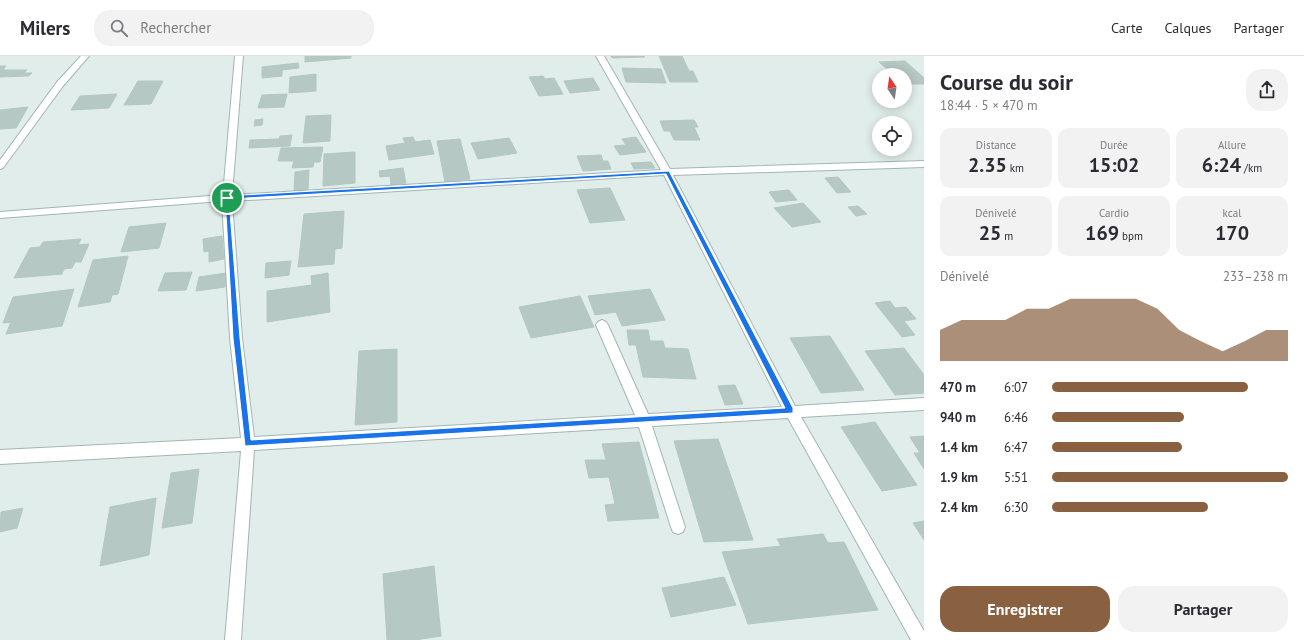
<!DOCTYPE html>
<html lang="fr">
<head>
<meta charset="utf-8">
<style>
  :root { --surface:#fff; --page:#f2f2f3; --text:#2b2b33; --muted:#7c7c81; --line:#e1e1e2; --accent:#896140 }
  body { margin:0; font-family:"PT Sans",sans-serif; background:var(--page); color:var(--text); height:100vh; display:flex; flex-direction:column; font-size:15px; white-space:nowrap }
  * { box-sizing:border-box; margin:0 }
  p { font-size:13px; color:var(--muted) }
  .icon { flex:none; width:22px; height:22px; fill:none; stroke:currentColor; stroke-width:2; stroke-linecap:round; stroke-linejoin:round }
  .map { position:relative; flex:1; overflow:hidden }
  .panel { display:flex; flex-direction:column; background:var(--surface); width:380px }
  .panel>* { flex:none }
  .needle { width:26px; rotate:347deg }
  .fabs { position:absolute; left:872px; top:12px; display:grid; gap:8px }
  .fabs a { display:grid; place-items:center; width:40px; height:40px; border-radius:50%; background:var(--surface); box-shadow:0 2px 10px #0003; font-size:20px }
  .pin { position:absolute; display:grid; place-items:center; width:34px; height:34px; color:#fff; margin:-17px; border:2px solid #fff; border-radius:50%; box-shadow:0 1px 4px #0007 }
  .round { display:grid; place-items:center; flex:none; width:42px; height:42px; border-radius:16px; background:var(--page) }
  .head { display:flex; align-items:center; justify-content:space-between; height:68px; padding:0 16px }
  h1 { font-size:22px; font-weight:800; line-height:30px }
  .stats { display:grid; grid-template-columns:repeat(3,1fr); gap:6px; height:68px; padding:4px 16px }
  .stats div { display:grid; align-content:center; border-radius:10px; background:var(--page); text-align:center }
  .stats b { font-size:20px; font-weight:800 }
  .stats small { font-size:11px; font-weight:400 }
  .stats p { font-size:11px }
  .chart { height:112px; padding:8px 16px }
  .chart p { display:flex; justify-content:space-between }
  .chart svg { width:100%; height:72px; margin-top:4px; fill:var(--accent); opacity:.7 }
  .primary-button { display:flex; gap:8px; margin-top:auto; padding:8px 16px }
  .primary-button a { flex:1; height:46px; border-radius:16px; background:var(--accent); color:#fff; font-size:16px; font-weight:800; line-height:46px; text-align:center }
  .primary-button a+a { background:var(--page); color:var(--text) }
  ul { padding:0 16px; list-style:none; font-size:13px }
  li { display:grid; grid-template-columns:64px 48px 1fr; align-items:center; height:30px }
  li i { height:10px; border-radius:5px; background:var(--accent) }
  header { display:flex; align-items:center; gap:24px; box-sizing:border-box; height:56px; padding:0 20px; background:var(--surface); border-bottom:1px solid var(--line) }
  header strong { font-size:19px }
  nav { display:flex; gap:22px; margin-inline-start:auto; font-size:14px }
  .search { width:280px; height:36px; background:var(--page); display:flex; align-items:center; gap:10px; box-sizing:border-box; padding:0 14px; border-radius:16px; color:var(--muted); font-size:15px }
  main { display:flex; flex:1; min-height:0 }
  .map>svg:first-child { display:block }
</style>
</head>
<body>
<header>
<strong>Milers</strong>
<div class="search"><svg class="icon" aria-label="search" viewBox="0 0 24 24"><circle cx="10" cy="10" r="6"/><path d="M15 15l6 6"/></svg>Rechercher</div>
<nav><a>Carte</a><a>Calques</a><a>Partager</a></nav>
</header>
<main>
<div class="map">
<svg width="924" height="584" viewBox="0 0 924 584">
  <rect width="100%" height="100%" fill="#e1edea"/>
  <g fill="#b6c8c4" stroke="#b3c7c3">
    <path d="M 305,0 L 351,0 L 351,2 L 305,6 Z"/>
    <path d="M 611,0 L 644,0 L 645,1 L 612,2 Z"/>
    <path d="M 659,0 L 682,0 L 689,15 L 693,15 L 698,26 L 670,26 Z"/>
    <path d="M 905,5 L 924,22 L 924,28 L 905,28 L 905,19 L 894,19 L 879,6 Z"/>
    <path d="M 298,7 L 299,12 L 282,14 L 282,20 L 262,22 L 262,11 Z"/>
    <path d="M 0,10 L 6,10 L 3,14 L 27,14 L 24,17 L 32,17 L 29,20 L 0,21 Z"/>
    <path d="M 622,12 L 661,13 L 666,27 L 626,26 Z"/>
    <path d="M 316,18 L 316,35 L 289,37 L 290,21 Z"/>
    <path d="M 543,20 L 545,23 L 554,22 L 563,38 L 539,40 L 529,21 Z"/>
    <path d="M 593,22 L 600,34 L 570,37 L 564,25 Z"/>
    <path d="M 138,25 L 163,25 L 151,48 L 124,49 Z"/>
    <path d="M 117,38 L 109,52 L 71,54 L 80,40 Z"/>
    <path d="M 287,38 L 284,51 L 258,52 L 262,39 Z"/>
    <path d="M 28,51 L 16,72 L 0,73 L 0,54 Z"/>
    <path d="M 331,59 L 330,85 L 303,87 L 306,60 Z"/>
    <path d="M 263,63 L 262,69 L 254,70 L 255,64 Z"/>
    <path d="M 694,64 L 698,71 L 694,71 L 700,84 L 674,84 L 670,75 L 664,75 L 660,65 Z"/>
    <path d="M 292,79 L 290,90 L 249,92 L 250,84 L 279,83 L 280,80 Z"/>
    <path d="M 413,81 L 415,86 L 430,84 L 434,98 L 389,104 L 386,90 L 405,87 L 403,82 Z"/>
    <path d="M 636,81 L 646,96 L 620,99 L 614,90 L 626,89 L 622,83 Z"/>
    <path d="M 509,82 L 517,97 L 478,103 L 471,87 Z"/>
    <path d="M 460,83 L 470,123 L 445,126 L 437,85 Z"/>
    <path d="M 323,91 L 320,106 L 314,106 L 313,111 L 292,112 L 294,105 L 278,105 L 281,92 Z"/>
    <path d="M 355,96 L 355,127 L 323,130 L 324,98 Z"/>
    <path d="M 601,99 L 603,105 L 608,105 L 611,113 L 583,115 L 577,100 Z"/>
    <path d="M 651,106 L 655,112 L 634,113 L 631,107 Z"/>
    <path d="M 403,112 L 406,127 L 391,129 L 390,120 L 380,121 L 379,115 Z"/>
    <path d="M 309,114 L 308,133 L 294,135 L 295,116 Z"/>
    <path d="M 838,121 L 851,136 L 837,137 L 825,122 Z"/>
    <path d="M 610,132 L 625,164 L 590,167 L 577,134 Z"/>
    <path d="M 789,134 L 797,144 L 776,146 L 769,136 Z"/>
    <path d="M 803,147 L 821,166 L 792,171 L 774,152 Z"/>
    <path d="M 858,150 L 867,158 L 856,160 L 848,151 Z"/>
    <path d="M 344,155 L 342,192 L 335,193 L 334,208 L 298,211 L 304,158 Z"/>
    <path d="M 166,167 L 159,192 L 121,196 L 129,171 Z"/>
    <path d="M 222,180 L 224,203 L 209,206 L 209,195 L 204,196 L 203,183 Z"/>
    <path d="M 81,183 L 78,189 L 89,188 L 81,206 L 75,206 L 72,212 L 64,213 L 62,218 L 14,222 L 30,192 L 40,191 L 43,186 Z"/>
    <path d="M 128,200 L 118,238 L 112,239 L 110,246 L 78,251 L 93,204 Z"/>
    <path d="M 291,205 L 289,219 L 265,222 L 266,207 Z"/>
    <path d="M 192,216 L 186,234 L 158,235 L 165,217 Z"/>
    <path d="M 226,217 L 225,231 L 196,235 L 199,221 Z"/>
    <path d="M 328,217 L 330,256 L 267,266 L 267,235 L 312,229 L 311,220 Z"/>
    <path d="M 74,233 L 62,270 L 6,278 L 11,266 L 3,267 L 13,241 Z"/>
    <path d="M 650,233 L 665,264 L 622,270 L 616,256 L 595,259 L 588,240 Z"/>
    <path d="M 580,240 L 594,271 L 531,282 L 519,251 Z"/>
    <path d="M 890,245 L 895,252 L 906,251 L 916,263 L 904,265 L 915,279 L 902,281 L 875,247 Z"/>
    <path d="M 627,274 L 648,274 L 650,285 L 663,285 L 665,292 L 688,293 L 696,323 L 643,321 L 636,289 L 629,289 Z"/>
    <path d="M 830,280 L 864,334 L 821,337 L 790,282 Z"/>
    <path d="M 904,292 L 924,319 L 924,337 L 895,339 L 865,295 Z"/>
    <path d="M 397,293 L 397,366 L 355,369 L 359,295 Z"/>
    <path d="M 735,329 L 743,348 L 725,349 L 718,330 Z"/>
    <path d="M 875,366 L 917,429 L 882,435 L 841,371 Z"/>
    <path d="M 924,380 L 924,413 L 914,397 L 920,397 L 910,381 Z"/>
    <path d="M 718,383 L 753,484 L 704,486 L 674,385 Z"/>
    <path d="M 639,386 L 659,462 L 608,465 L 605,449 L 615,448 L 609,421 L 589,422 L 585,404 L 606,404 L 602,388 Z"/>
    <path d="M 199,413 L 192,467 L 162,472 L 171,417 Z"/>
    <path d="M 156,442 L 149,499 L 100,510 L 110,451 Z"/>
    <path d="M 23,452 L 17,472 L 0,476 L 1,456 Z"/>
    <path d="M 924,465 L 924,484 L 913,467 Z"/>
    <path d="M 823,478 L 828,487 L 844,486 L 878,554 L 748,568 L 722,496 L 781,490 L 777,483 Z"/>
    <path d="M 434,510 L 441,580 L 415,584 L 387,584 L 383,518 Z"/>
    <path d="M 724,521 L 736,549 L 671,561 L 662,532 Z"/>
  </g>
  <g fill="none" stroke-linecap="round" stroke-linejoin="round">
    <defs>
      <g id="minor">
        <path d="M 81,0 L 89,0 L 63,30 L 3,112 L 0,113 L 0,104 L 57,26 Z"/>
        <path d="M 235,0 L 243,0 L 232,139 L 661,114 L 596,0 L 604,0 L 670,113 L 924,105 L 924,111 L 673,119 L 795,350 L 924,342 L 924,354 L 801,361 L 924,575 L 924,584 L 911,584 L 788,362 L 652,370 L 685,471 L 683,476 L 678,478 L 673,476 L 671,471 L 639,371 L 254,394 L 241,584 L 225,584 L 241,395 L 0,408 L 0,394 L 241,382 L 230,282 L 222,145 L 0,162 L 0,156 L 223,139 ZM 664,119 L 782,351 L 648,358 L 608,269 L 606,266 L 602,264 L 598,266 L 596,269 L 635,359 L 254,381 L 242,282 L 232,145 Z"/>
      </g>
    </defs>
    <use href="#minor" stroke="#a3b5b3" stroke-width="2"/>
    <use href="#minor" fill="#fff" fill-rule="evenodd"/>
  </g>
  <path fill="#1a73e8" stroke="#fff" fill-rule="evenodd" d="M 669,115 L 793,352 L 793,357 L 245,390 L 233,282 L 225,140 ZM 666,118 L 785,352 L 251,384 L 240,282 L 229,143 Z"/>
</svg>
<div class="fabs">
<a><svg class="needle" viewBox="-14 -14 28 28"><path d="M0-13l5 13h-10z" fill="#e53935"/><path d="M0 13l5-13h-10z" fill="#7c7c81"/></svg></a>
<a><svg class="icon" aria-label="locate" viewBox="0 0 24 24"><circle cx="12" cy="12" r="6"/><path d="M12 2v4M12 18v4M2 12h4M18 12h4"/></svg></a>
</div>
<div class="pin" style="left:227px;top:142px;background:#1e9e55"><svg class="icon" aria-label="arrive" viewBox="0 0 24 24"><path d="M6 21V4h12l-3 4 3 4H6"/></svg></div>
</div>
<section class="panel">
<div class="head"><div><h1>Course du soir</h1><p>18:44 · 5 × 470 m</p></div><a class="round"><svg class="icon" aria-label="share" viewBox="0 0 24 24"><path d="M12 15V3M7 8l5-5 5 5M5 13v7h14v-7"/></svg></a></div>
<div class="stats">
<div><p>Distance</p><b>2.35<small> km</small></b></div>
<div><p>Durée</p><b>15:02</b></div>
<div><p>Allure</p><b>6:24<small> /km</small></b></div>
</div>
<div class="stats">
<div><p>Dénivelé</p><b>25<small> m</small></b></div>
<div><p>Cardio</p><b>169<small> bpm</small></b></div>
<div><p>kcal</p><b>170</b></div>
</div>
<div class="chart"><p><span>Dénivelé</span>233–238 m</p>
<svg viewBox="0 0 160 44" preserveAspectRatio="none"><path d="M0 44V25L10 19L20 19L30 19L40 12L50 12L60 6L70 6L80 6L90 6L100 12L110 25L120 32L130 38L140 32L150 25L160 25V44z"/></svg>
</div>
<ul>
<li><b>470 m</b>6:07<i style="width:83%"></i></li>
<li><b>940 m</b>6:46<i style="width:56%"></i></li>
<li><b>1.4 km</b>6:47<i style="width:55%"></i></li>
<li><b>1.9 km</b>5:51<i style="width:100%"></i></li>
<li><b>2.4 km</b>6:30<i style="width:66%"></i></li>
</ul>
<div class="primary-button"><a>Enregistrer</a><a>Partager</a></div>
</section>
</main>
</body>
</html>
